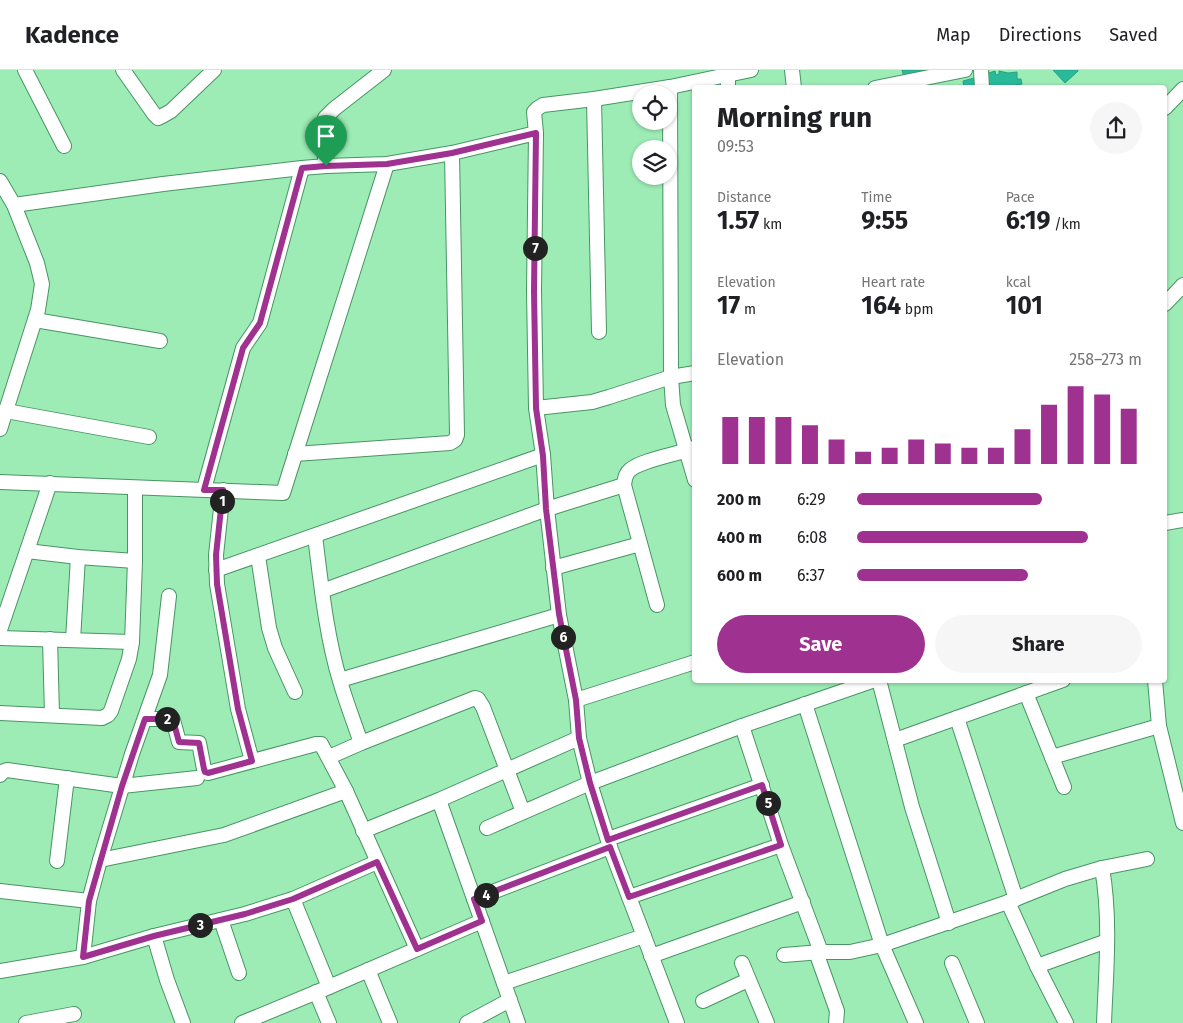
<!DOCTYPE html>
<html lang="en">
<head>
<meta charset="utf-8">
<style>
  :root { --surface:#fff; --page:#f6f6f6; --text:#202124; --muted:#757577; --line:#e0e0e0; --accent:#9f3191 }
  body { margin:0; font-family:"Fira Sans",sans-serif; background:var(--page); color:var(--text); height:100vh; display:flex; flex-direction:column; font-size:19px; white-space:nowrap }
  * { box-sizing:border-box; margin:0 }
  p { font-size:16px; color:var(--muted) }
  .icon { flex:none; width:28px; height:28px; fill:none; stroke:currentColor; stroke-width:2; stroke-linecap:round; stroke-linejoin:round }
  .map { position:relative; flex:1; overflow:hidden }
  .side { position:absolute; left:692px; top:15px; width:475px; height:598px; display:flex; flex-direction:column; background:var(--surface); border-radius:5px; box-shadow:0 1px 4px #0004 }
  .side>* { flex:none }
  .tools { position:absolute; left:632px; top:15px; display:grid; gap:10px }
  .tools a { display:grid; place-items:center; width:45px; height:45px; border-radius:50%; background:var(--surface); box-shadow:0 1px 4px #0004; font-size:25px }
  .pin { position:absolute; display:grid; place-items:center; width:42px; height:42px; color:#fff; margin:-51px -21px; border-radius:50% 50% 50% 0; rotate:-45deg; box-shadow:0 0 5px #0007 }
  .pin .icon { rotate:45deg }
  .km { position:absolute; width:25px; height:25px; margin:-12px; border-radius:50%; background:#222; color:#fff; font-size:14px; line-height:25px; text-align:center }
  .round { display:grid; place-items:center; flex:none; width:52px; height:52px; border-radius:26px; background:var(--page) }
  .summary { display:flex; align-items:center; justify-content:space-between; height:85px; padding:0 25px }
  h1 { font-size:28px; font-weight:700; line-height:38px }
  .metrics { display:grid; grid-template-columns:repeat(3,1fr); gap:8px; height:85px; padding:5px 25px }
  .metrics div { display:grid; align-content:center }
  .metrics b { font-size:25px; font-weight:700 }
  .metrics small { font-size:14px; font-weight:400 }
  .metrics p { font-size:14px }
  .chart { height:140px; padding:10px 25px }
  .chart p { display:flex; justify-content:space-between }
  .chart svg { width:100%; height:90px; margin-top:5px; stroke:var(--accent); stroke-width:6 }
  .cta { display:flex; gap:10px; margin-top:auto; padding:10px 25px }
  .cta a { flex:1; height:58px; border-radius:30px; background:var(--accent); color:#fff; font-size:20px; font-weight:700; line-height:58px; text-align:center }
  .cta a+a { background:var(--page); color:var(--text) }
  ul { padding:0 25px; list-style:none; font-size:16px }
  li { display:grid; grid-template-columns:80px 60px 1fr; align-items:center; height:38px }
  li i { height:12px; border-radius:6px; background:var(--accent) }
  header { display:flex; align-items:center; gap:30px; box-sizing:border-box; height:70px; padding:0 25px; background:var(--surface); border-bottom:1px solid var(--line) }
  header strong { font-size:24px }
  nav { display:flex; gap:28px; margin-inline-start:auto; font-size:18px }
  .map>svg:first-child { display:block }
</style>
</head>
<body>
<header>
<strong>Kadence</strong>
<nav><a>Map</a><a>Directions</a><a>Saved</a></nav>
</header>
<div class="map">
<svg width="1183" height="953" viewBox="0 0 1183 953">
  <rect width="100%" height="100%" fill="#9decb6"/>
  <g fill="#29ba9a" stroke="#2b9e84">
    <path d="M 902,0 L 934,0 L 905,11 Z"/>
    <path d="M 1053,0 L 1078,0 L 1078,1 L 1065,13 Z"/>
    <path d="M 995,1 L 996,5 L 999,4 L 999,1 L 1008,3 L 1017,2 L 1017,9 L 1021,9 L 1022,14 L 1000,18 L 988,18 L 986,4 Z"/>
    <path d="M 974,8 L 975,18 L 964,18 L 963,11 Z"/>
  </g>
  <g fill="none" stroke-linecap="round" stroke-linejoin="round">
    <defs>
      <g id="street">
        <path d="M 25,0 L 64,76"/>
        <path d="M 123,0 L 154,44 L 158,48 L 164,45 L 171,41 L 214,0"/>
        <path d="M 792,0 L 794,18"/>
        <path d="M 981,0 L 982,18"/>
        <path d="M 728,4 L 728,18"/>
        <path d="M 670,17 L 671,307 L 673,335 L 695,410"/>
        <path d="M 875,18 L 965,0"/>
        <path d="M 594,29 L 599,262"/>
        <path d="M 1165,38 L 1183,19"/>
        <path d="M 326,96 L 322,60 L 325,48 L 334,39 L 384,0"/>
        <path d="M 0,111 L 14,135 L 37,193 L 42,214 L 38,240 L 0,359"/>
        <path d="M 14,135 L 163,114 L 302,98 L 326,96 L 387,94 L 452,83 L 536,63"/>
        <path d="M 1165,234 L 1183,215"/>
        <path d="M 35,250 L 160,271"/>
        <path d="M 536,338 L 592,332 L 609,327 L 671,307 L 695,303"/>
        <path d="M 6,341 L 149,367"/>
        <path d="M 295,384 L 450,373 L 455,370 L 457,365 L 452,83"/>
        <path d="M 0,412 L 283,423 L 387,94"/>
        <path d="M 204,419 L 243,278 L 260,253 L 302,98"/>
        <path d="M 223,420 L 216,485 L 217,514 L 238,639 L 252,691"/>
        <path d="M 1165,453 L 1183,450"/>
        <path d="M 315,466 C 321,513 326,565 340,611 C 346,632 354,652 361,673"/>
        <path d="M 27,481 L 78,487 L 135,491"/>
        <path d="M 258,486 L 269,558 L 275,578 L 295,622"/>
        <path d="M 553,498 L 640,474"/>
        <path d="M 216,500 L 543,385"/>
        <path d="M 322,521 L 547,439 L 624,415"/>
        <path d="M 657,535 L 624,415 C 625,409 625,404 630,400 C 641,390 678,384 694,378"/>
        <path d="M 0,560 L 50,413"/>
        <path d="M 0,568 L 132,572"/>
        <path d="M 50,569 L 52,645"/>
        <path d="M 73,570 L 78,487"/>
        <path d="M 340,610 L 559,545"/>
        <path d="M 879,610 L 912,737 L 949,853"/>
        <path d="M 1155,610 L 1159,656 L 1183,753"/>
        <path d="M 1026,623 L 1064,717"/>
        <path d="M 576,630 L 695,592"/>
        <path d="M 805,634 L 882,875 L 916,953"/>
        <path d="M 0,643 L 102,648 L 108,645 L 111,641 L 129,589 L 132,572 L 135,491 L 135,418"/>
        <path d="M 957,648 L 1016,829"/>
        <path d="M 145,649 L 171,649 L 173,650 L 179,672 L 199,673 L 204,699 L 205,702 L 208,703 L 316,674 L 321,674 L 346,721 L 417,879"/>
        <path d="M 742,656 L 781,775 L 821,882"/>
        <path d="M 895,670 L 1063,610"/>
        <path d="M 329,687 L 361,673 L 475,628 L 478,629 L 483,637 L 523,742"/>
        <path d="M 1052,687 L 1159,656"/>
        <path d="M 0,705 L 2,702 L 7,700 L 122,716 L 197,708"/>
        <path d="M 439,730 L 518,953"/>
        <path d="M 487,758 L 590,713 L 742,656 L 875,610"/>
        <path d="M 363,761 L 439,730 L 579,668"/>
        <path d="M 608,769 L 762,715"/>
        <path d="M 100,790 L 224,765 L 346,721"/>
        <path d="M 57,791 L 67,708"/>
        <path d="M 1102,798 C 1111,849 1106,902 1104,953"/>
        <path d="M 0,821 L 89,831"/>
        <path d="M 629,827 L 781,775"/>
        <path d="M 293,829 L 329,917"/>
        <path d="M 474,829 L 610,777"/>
        <path d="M 1008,832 L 1037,896 L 1066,953"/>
        <path d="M 221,850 L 239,903"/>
        <path d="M 154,866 L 167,910 L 183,953"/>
        <path d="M 816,882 L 837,941 L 836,953"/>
        <path d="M 784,885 L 821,882 L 850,882 L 882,875 L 1008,832 L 1065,809 L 1102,798 L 1147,789"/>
        <path d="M 651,886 L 803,832"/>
        <path d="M 83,887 L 89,831 L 100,790 L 132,684 L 160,605 L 169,526"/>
        <path d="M 742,893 L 767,953"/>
        <path d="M 952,893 L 977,953"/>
        <path d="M 1037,896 L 1107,871"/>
        <path d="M 368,900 L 390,953"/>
        <path d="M 0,901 L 83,887 L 154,866 L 245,844 L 293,829 L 377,792"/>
        <path d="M 504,913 L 644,866"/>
        <path d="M 316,922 L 329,953"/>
        <path d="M 703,931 L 748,910"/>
        <path d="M 26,953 L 74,944"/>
        <path d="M 242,953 L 329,917 L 482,851"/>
        <path d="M 467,953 L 510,930"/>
        <path d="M 677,953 L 610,777 L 590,713 L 579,668 L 576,630 L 559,545 L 547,439 L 543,385 L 536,338 L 534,221 L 536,63 L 534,42 L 538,38 L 543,35 L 594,29 L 670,17 L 751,0"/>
      </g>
    </defs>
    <use href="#street" stroke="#489564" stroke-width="16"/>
    <use href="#street" stroke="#fff" stroke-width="14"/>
  </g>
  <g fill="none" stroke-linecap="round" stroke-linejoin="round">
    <defs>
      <path id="route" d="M 536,63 L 534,221 L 536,338 L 543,386 L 546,439 L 559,544 L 576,630 L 579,668 L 590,713 L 608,770 L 762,715 L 781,775 L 629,827 L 610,777 L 474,829 L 482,851 L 417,879 L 377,792 L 293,829 L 245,844 L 154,866 L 83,887 L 89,831 L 122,716 L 145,649 L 171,649 L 173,650 L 179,672 L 199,673 L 204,699 L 205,702 L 208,703 L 252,691 L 238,639 L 217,514 L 216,485 L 223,420 L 204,420 L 243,278 L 260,253 L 302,98 L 326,96 L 387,94 L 452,83 Z"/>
    </defs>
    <use href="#route" stroke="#fff" stroke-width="10"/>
    <use href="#route" stroke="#9f3191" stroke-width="6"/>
  </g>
</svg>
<div class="tools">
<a><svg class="icon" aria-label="locate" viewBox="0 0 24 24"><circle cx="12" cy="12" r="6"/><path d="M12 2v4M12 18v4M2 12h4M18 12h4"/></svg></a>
<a><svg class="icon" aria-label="layers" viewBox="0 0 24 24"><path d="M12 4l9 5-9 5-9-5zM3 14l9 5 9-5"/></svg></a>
</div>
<div class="pin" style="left:326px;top:96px;background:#1e9e55"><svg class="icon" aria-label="arrive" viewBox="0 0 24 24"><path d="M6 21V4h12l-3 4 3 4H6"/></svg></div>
<b class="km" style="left:222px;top:431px">1</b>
<b class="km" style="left:167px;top:649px">2</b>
<b class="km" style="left:200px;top:855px">3</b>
<b class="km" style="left:486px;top:825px">4</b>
<b class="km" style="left:768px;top:733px">5</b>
<b class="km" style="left:563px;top:567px">6</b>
<b class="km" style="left:535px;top:178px">7</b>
<section class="side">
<div class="summary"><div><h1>Morning run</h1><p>09:53</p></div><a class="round"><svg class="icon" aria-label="share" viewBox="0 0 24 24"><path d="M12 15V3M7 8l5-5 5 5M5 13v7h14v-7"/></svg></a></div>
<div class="metrics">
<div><p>Distance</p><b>1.57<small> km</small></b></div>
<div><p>Time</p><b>9:55</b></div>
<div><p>Pace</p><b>6:19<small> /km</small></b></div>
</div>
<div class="metrics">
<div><p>Elevation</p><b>17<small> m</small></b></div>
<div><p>Heart rate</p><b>164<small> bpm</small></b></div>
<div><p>kcal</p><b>101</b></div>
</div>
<div class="chart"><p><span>Elevation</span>258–273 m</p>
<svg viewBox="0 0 160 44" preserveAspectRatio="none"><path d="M5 44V21M15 44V21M25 44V21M35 44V25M45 44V32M55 44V38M65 44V36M75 44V32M85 44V34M95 44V36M105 44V36M115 44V27M125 44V15M135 44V6M145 44V10M155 44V17"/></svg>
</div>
<ul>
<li><b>200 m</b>6:29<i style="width:65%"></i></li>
<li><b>400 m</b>6:08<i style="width:81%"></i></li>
<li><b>600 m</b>6:37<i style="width:60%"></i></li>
</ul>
<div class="cta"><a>Save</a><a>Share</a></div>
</section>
</div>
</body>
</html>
